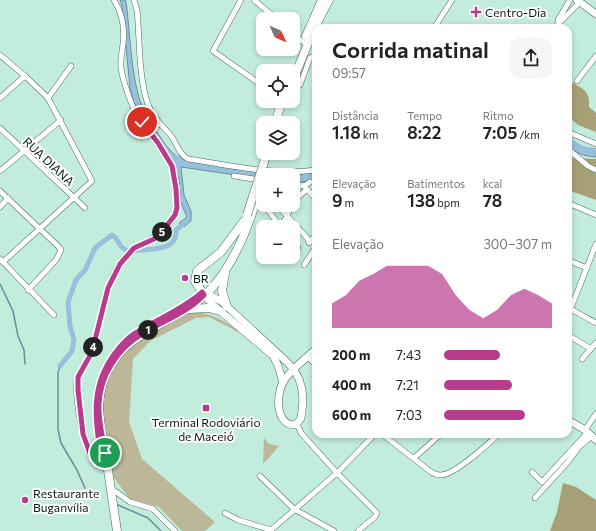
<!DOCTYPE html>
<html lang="pt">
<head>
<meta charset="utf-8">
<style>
  :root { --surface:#fff; --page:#f6f6f6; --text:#222; --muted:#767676; --accent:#b73c8e }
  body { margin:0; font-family:Commissioner,sans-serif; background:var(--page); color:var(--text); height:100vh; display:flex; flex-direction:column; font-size:15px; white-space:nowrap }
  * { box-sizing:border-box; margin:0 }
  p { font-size:13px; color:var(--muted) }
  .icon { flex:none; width:22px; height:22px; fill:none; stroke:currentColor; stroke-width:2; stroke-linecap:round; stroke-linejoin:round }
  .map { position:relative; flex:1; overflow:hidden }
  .sheet { position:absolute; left:312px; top:24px; width:260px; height:414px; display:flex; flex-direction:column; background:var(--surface); border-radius:12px; box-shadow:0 2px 6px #0003 }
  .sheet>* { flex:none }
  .needle { width:26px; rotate:135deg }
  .fabs { position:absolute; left:256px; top:12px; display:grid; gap:8px }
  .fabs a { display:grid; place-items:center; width:44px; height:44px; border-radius:8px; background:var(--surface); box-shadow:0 2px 6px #0003; font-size:20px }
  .pin { position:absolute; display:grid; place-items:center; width:34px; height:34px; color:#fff; margin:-17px; border:2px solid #fff; border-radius:50%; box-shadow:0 1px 4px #0007 }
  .km { position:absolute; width:20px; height:20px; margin:-10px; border-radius:50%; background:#222; color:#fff; font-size:11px; line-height:20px; text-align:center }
  .round { display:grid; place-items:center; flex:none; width:42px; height:42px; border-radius:12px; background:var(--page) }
  .headline { display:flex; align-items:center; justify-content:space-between; height:68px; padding:0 20px }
  h1 { font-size:22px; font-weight:600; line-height:30px }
  .figures { display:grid; grid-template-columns:repeat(3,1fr); gap:6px; height:68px; padding:4px 20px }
  .figures div { display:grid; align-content:center }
  .figures b { font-size:17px; font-weight:600 }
  .figures small { font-size:11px; font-weight:400 }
  .figures p { font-size:11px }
  .chart { height:112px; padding:8px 20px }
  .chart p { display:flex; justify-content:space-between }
  .chart svg { width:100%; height:72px; margin-top:4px; fill:var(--accent); opacity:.7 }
  ul { padding:0 20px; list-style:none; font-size:13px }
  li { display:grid; grid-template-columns:64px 48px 1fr; align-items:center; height:30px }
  li i { height:10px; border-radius:5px; background:var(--accent) }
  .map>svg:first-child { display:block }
</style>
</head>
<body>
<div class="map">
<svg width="596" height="531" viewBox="0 0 596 531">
  <rect width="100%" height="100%" fill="#c2ecdb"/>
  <g fill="#bcb799">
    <path d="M 187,311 C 211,312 226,321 244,335 L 209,317 L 196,318 L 150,341 L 133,359 L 129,422 L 142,459 L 215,522 L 205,531 L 182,531 L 159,507 L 130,499 L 114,478 L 102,405 L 104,389 L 109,374 L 128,346 Z"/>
    <path d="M 264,438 L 269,444 L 279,446 L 267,460 L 263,463 Z"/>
  </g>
  <g fill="#a79f75">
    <path d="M 568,76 C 573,90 591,83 589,107 L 596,113 L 596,132 L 578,125 L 568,116 Z"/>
    <path d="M 568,154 L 572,158 L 596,159 L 596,200 L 568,190 Z"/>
    <path d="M 563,483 L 576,487 L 596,500 L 596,531 L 550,531 L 557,512 Z"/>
  </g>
  <g fill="#98bfdb" stroke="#6d8d9f">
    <path d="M 120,0 L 125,0 L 126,2 C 131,38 130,75 143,110 C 147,120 155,129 161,138 C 169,150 176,159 190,162 L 294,175 L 316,172 L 316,180 L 296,183 L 293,183 L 293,175 L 263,175 L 263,179 L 181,167 L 184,195 L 191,211 L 191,221 L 184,227 L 179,223 L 187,217 L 179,198 L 179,180 L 169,159 L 141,118 L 134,103 L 130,88 L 122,6 Z"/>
    <path d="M 568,136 C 578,146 582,151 596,150 L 596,157 C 584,156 577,154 568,146 Z"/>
  </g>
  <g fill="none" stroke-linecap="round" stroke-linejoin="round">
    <g stroke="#6d8d9f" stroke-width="1.5">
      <path d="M 0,284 L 13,311 L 18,336 L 24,350 L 25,364"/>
      <path d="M 60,366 L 58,373 L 58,429 L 61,443 L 77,470 L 85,488"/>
      <path d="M 118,505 L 148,518 L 161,531"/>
    </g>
    <g stroke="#98bfdb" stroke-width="5">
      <path d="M 568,139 C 577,146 584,151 596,150"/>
      <path d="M 176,161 L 178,158 L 190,160"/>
      <path d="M 60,366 L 72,351 L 74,340 L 70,326 L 68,302 L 76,280 L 85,270 L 95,248 L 112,235 C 119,238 118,247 126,250 C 130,252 136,250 141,250 C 154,249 178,250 176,230 L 187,221"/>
    </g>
    <defs>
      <g id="street">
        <path d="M 134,0 L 137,10 C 140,37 138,87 151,111 C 156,121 165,128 172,137 C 177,145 180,155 188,159 C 230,165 274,176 316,170"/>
        <path d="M 241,0 L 213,51 L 263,86"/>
        <path d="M 254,0 L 277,19"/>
        <path d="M 558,20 L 570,0"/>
        <path d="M 555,27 L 580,2"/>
        <path d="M 434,28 L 452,0"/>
        <path d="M 293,33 L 303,42"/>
        <path d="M 0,55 L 25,76 L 48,98 L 92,181 L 3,262"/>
        <path d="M 577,81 L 596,56"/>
        <path d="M 300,85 L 310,58 L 316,55"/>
        <path d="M 0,98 L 25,76"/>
        <path d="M 48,98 L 71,66"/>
        <path d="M 0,128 L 85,208"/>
        <path d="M 147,130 L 160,124"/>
        <path d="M 568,132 L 596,144"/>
        <path d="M 568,149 L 588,166 L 596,170"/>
        <path d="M 0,171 L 61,120"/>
        <path d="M 234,176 L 260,180"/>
        <path d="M 293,184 L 304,186 L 316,199"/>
        <path d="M 304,186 L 310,182"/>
        <path d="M 0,191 L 59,247 L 61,250 L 56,260 L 28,290"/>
        <path d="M 293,202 L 306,190"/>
        <path d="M 568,203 L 596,215"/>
        <path d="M 277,205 L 308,239 L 309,243 L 316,235"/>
        <path d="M 0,207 L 8,198"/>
        <path d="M 267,209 L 281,227"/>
        <path d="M 280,226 L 287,217 L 291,205"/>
        <path d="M 293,242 L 298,248"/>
        <path d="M 0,259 L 54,315"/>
        <path d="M 570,261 L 587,268"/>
        <path d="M 304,265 L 316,247"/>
        <path d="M 569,308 L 596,323"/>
        <path d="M 571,308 L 596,244"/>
        <path d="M 568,335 L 591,349"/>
        <path d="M 308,357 L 316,365"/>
        <path d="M 582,359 L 596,343"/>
        <path d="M 297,424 L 301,433 L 337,473 L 377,513 L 375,517 L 358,531"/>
        <path d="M 585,430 L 596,414"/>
        <path d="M 382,434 L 431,472 C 433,473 436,475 440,475 C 454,476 488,444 499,434"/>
        <path d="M 414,458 L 441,434"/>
        <path d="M 102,465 C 97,462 92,458 89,452 C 82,437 75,398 77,381 C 79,371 89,362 92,352 C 101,322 103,286 122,260 C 137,241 171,237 176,210 C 186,156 143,140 129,97 C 126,88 122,77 121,68 C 120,60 122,52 123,44 C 125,29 122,13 114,0"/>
        <path d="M 532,472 L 542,482 L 588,432"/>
        <path d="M 260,476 L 294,509 L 334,531"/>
        <path d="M 111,490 L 115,491 L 130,502 L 153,509 L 175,531"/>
        <path d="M 535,498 L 567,463 L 580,446 L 592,436"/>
        <path d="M 225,513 L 238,520 L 271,530 L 337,473 L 375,434"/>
      </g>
      <g id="secondary">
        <path d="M 577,0 L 596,14"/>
        <path d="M 203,292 L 221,301 L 287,362 C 303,377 305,396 301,418 L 299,421 L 295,425 C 274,425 276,391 285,379 C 293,368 306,358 316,349"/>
        <path d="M 203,293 L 213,305 L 271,354"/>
        <path d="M 273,355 L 278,366 L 283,382"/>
        <path d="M 568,420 L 585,430 L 596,440"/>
      </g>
      <g id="primary">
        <path d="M 306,36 L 322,0"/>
        <path d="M 293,80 L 313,31 L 329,0"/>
        <path d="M 275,123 L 282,101"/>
        <path d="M 225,273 L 222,291 L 227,307"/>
        <path d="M 202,292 L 195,281 L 197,271 L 221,252 L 244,221"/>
        <path d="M 189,309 L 209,308 L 220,311"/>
        <path d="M 117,531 C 113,504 109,477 105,450 C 102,431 96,410 101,390 C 114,329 175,328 211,289 C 238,259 251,218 263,181"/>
      </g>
    </defs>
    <use href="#street" stroke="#456c5e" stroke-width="6"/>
    <use href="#secondary" stroke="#456c5e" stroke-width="8"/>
    <use href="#primary" stroke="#456c5e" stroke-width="9"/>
    <use href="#street" stroke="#fff" stroke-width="5"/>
    <use href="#secondary" stroke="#fff" stroke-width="7"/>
    <use href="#primary" stroke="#fff" stroke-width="8"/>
    <defs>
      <path id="primary-bridge" d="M 247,215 L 267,153"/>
    </defs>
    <use href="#primary-bridge" stroke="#456c5e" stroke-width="9" stroke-linecap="butt"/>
    <use href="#primary-bridge" stroke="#fff" stroke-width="8"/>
  </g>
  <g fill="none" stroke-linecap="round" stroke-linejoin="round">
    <defs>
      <path id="route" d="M 105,453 C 103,437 98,420 99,404 C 100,376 118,348 142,334 C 163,321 187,313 204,295 L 202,292 C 183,309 159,318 137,332 C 128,337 121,345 115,353 C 88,389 96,424 102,465 L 91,456 L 83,434 L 78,390 L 78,377 L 92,352 L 108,288 L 120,264 L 134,248 L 154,239 L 164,229 L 175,215 L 177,208 L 176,189 L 172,166 L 158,143 L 142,122"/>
    </defs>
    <use href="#route" stroke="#fff" stroke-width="8"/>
    <use href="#route" stroke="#b73c8e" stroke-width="5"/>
  </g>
  <g fill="#b73c8e" stroke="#fff" stroke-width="1.5">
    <path d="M474 6h4v4h4v4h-4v4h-4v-4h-4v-4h4z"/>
    <circle cx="185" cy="278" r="4"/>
    <rect x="202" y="404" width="8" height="8" rx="2"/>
    <circle cx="25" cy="500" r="4"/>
  </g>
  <g text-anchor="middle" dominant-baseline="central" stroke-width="4" stroke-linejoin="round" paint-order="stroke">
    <g font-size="12" fill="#091913" stroke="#fff" text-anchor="start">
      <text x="485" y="12">Centro-Dia</text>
      <text x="193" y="278">BR</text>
      <text x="206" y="422" text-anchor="middle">Terminal Rodoviário<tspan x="206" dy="14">de Maceió</tspan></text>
      <text x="33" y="493">Restaurante<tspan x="33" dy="14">Buganvília</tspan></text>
    </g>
    <g font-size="12" fill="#091913" stroke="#fff">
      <text transform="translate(49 161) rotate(43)">RUA DIANA</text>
    </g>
  </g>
</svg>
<div class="fabs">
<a><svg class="needle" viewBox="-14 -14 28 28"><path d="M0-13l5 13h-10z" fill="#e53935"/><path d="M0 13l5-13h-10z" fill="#767676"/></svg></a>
<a><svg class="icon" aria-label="locate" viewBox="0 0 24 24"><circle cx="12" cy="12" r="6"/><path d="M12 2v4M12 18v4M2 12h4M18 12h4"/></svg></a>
<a><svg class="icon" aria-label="layers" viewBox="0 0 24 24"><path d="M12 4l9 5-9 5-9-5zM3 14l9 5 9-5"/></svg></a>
<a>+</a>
<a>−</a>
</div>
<div class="pin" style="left:105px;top:453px;background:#1e9e55"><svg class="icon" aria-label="arrive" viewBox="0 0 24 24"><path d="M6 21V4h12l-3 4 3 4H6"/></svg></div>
<div class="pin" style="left:142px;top:122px;background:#d93025"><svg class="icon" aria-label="check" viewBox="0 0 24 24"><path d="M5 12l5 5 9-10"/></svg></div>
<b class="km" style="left:148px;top:330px">1</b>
<b class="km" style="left:93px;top:347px">4</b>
<b class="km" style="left:162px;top:232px">5</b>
<section class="sheet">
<div class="headline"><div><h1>Corrida matinal</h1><p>09:57</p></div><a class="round"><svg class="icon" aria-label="share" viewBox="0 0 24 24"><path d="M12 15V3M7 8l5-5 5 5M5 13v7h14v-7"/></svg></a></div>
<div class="figures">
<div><p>Distância</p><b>1.18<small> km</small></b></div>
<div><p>Tempo</p><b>8:22</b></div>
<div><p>Ritmo</p><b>7:05<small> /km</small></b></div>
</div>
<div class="figures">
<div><p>Elevação</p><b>9<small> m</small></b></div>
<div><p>Batimentos</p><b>138<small> bpm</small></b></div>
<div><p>kcal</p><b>78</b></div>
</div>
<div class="chart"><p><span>Elevação</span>300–307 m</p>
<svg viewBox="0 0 160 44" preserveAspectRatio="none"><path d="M0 44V29L10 24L20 15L30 11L40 6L50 6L60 6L70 6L80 11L90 24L100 33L110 38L120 33L130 24L140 20L150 24L160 29V44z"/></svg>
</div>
<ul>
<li><b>200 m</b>7:43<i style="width:52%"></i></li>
<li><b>400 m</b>7:21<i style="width:63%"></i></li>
<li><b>600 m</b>7:03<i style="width:75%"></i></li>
</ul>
</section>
</div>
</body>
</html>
